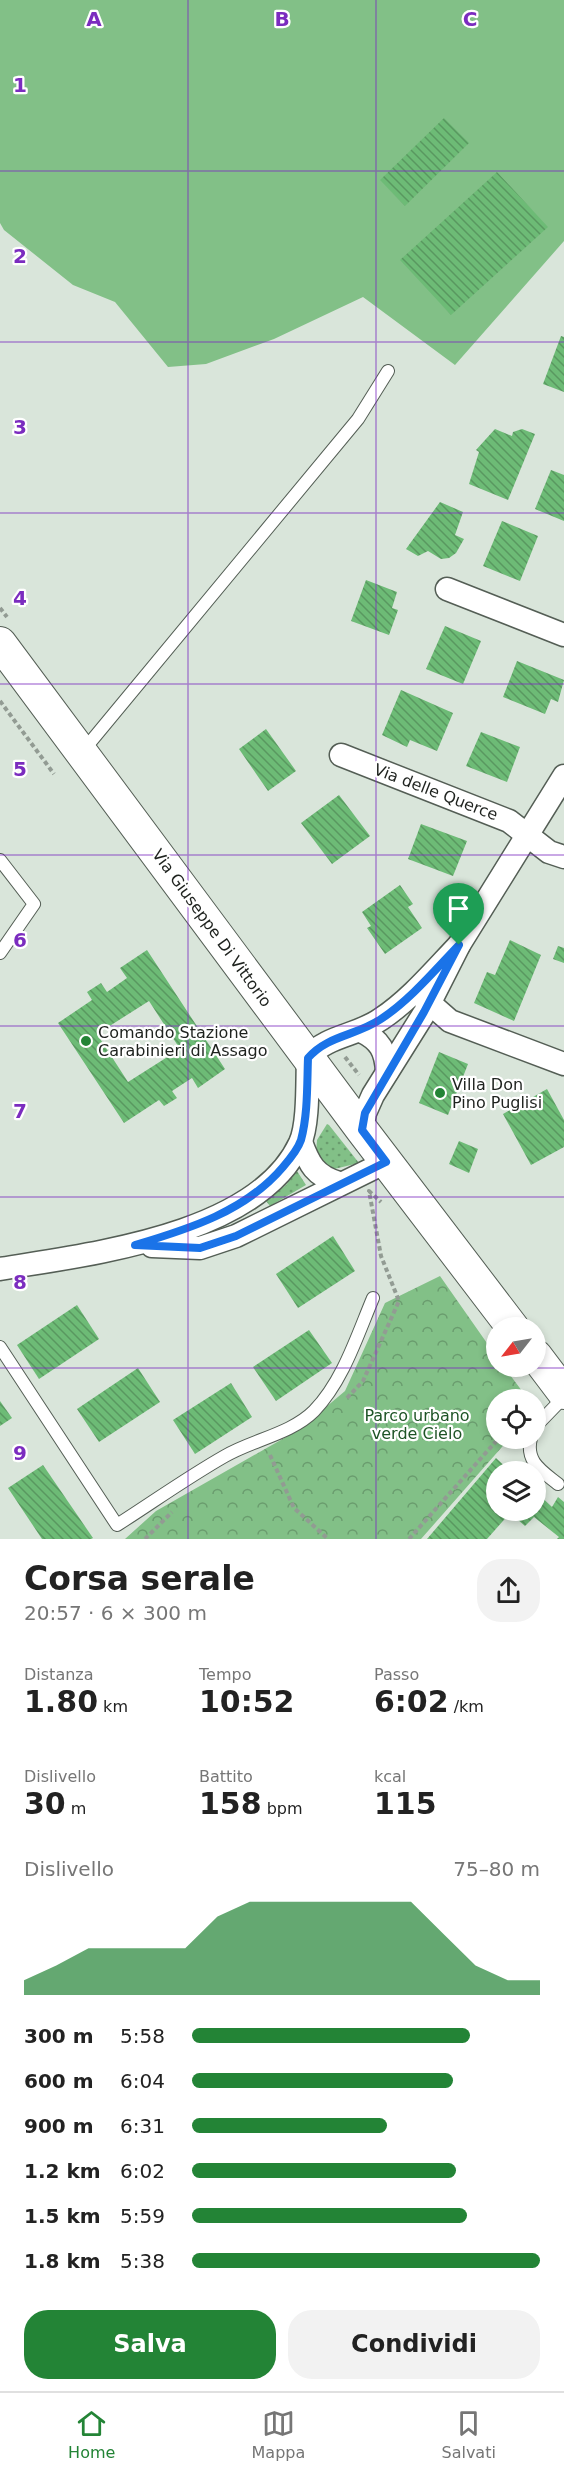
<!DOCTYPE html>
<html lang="it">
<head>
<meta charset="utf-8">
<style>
  :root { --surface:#fff; --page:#f2f2f2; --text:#222; --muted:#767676; --line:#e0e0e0; --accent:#238436 }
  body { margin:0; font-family:"DejaVu Sans",sans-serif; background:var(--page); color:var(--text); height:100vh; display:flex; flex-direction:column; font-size:22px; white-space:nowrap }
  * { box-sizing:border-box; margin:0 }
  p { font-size:20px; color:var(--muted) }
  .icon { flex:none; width:33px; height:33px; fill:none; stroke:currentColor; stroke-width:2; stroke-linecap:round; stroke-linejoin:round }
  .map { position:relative; height:1539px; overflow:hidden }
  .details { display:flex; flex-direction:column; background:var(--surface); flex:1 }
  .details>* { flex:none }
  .needle { width:39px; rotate:239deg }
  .buttons { position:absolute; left:486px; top:1317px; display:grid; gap:12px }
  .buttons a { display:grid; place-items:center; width:60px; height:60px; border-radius:50%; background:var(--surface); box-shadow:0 3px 9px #0003; font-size:30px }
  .pin { position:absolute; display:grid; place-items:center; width:51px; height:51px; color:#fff; margin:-62px -26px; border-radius:50% 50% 50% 0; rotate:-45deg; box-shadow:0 0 6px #0007 }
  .pin .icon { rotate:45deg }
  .round { display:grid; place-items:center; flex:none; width:63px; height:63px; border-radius:24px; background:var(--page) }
  .overview { display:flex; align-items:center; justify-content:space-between; height:102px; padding:0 24px }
  h1 { font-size:33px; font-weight:700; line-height:45px }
  .figures { display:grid; grid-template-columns:repeat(3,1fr); gap:9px; height:102px; padding:6px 24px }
  .figures div { display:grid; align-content:center }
  .figures b { font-size:30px; font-weight:700 }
  .figures small { font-size:16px; font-weight:400 }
  .figures p { font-size:16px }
  .chart { height:168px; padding:12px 24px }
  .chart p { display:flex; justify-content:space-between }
  .chart svg { width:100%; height:108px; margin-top:6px; fill:var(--accent); opacity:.7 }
  .primary-button { display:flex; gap:12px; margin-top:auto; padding:12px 24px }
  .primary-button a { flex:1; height:69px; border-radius:24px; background:var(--accent); color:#fff; font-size:24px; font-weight:700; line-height:69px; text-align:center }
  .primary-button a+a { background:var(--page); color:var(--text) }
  ul { padding:0 24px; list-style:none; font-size:20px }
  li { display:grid; grid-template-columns:96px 72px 1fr; align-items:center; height:45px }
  li i { height:15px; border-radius:8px; background:var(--accent) }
  .menu { display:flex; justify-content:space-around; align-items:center; height:84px; border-top:2px solid var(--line); background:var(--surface); font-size:16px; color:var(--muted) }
  .menu a { display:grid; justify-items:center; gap:3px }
  .menu .on { color:var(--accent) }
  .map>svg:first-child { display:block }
</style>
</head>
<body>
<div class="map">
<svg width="564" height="1539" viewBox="0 0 564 1539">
  <defs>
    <pattern id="grass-dots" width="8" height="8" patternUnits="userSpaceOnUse" patternTransform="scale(1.5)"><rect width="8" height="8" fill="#82c087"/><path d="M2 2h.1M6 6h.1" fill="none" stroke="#6a9c6e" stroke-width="1.8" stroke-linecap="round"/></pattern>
    <pattern id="park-crowns" width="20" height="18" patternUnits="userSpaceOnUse" patternTransform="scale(1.5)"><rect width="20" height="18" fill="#82c087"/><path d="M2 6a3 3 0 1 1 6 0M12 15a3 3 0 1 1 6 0" fill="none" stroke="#6a9c6e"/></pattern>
    <pattern id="building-back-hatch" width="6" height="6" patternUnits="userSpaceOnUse" patternTransform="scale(1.5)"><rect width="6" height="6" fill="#6dbb76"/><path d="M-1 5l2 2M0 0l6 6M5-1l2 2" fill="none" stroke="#599860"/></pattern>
  </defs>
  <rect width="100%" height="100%" fill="#d9e5da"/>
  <g fill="url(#grass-dots)">
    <path d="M 327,1124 L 329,1125 L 359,1163 L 330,1170 L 316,1154 L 317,1140 Z"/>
    <path d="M 297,1171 L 306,1185 L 270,1206 L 266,1201 L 286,1185 Z"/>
  </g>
  <path fill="url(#park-crowns)" d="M 440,1276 L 496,1356 L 496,1366 L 504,1367 L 528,1399 L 496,1400 L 496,1438 L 509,1439 L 421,1539 L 125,1539 L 156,1511 L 300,1429 L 345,1391 L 385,1303 Z"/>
  <path fill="#82c087" d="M 0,0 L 564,0 L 564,241 L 455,365 L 363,297 L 274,339 L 206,364 L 168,367 L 115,302 L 73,285 L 4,230 L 0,223 Z"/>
  <g fill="url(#building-back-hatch)" fill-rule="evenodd">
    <path d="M 444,118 L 469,143 L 405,206 L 380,180 Z"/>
    <path d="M 497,172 L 548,227 L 451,315 L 400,260 Z"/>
    <path d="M 561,336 L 564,337 L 564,392 L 543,384 Z"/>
    <path d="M 495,429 L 512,436 L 513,432 L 522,429 L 535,434 L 508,500 L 469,484 L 479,452 L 476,450 Z"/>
    <path d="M 551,470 L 564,475 L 564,521 L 535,509 Z"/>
    <path d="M 440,502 L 463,512 L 455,535 L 464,539 L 456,553 L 449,558 L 441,559 L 428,551 L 418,556 L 406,549 Z"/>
    <path d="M 502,521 L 538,536 L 520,581 L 483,566 Z"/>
    <path d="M 366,580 L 397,592 L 392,608 L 398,610 L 389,635 L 351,621 Z"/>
    <path d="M 445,626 L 481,641 L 463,684 L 426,669 Z"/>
    <path d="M 517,661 L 564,680 L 558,702 L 551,699 L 545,714 L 503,697 Z"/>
    <path d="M 401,690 L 453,713 L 437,751 L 410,740 L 407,747 L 382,735 Z"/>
    <path d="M 266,729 L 296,771 L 268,791 L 239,749 Z"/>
    <path d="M 481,732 L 520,747 L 507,782 L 466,766 Z"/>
    <path d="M 339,795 L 370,836 L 332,864 L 301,823 Z"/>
    <path d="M 421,824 L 467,841 L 453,876 L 408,859 Z"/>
    <path d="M 400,885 L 413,904 L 408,907 L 422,928 L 385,954 L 367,928 L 371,926 L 362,912 Z"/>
    <path d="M 510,940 L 541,955 L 514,1021 L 474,1003 L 487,972 L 495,975 Z"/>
    <path d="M 558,946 L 564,948 L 564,963 L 553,959 Z"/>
    <path d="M 147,950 L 225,1069 L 198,1088 L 192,1078 L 172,1091 L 177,1098 L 164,1106 L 159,1100 L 124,1123 L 58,1023 L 92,1000 L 87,992 L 101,983 L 107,992 L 127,978 L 120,968 ZM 149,1001 L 180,1049 L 128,1082 L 97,1034 Z"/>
    <path d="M 439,1052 L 468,1064 L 448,1115 L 419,1103 Z"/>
    <path d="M 547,1089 L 564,1120 L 564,1147 L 531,1165 L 503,1114 Z"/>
    <path d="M 459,1141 L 478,1149 L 469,1173 L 449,1164 Z"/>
    <path d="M 333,1236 L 355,1271 L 298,1308 L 276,1274 Z"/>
    <path d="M 77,1305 L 99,1339 L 39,1379 L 17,1345 Z"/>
    <path d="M 309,1330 L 332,1363 L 276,1401 L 253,1367 Z"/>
    <path d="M 138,1368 L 160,1402 L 99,1442 L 77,1409 Z"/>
    <path d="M 231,1383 L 252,1417 L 195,1454 L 173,1420 Z"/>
    <path d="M 0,1401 L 12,1418 L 0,1426 Z"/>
    <path d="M 496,1458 L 511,1472 L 496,1472 L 496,1510 L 536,1510 L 536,1492 L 552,1507 L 558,1497 L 564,1502 L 564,1539 L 557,1539 L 559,1537 L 534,1517 L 525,1526 L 510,1513 L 487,1539 L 427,1539 Z"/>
    <path d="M 43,1465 L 93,1538 L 91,1539 L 42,1539 L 8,1488 Z"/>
  </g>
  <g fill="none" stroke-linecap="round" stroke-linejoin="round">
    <defs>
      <g id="service">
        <path d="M 83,751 L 358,419 L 388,371"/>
        <path d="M 0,860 L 34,904 L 0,953"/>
        <path d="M 0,1347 L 117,1525 C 153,1502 188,1477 225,1456 C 252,1440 291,1434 314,1411 C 343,1381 357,1336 373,1298"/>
        <path d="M 536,1426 L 564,1397"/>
        <path d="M 531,1438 C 525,1462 542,1471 558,1484"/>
      </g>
      <g id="minor">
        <path d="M 447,589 L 564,635"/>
        <path d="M 341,755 L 509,821 L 549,852 L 564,857"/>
        <path d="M 418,993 L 450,1021 L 564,1064"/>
        <path d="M 361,1031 C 380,1040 386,1051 387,1072"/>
        <path d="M 362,1130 L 365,1113 L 373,1095 L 425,1012 L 459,945 L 564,776"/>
        <path d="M 301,1142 C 309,1164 315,1176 339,1183"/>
        <path d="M 152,1246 L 200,1248 L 236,1236 L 386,1162"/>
        <path d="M 0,1269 C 89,1254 257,1236 300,1143 C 309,1124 307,1079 308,1057 C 328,1035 357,1036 381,1019 C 410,1000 435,970 459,945"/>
      </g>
      <g id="secondary">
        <path d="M 0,643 L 362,1130 L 513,1328"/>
        <path d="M 536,1356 L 564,1393"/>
      </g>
    </defs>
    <use href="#service" stroke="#545e55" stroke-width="14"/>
    <use href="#minor" stroke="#545e55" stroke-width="25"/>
    <use href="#secondary" stroke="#545e55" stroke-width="34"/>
    <g stroke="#929b93" stroke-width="4" stroke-dasharray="4.5 3" stroke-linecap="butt">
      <path d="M 0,608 L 7,617"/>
      <path d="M 0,701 L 54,774"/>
      <path d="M 345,1057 L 359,1075"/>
      <path d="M 347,1398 L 363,1381 L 399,1301 L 381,1256 L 369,1191 L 381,1202"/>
      <path d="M 270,1455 L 294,1508 L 328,1539"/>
      <path d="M 145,1539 L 172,1512"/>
      <path d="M 409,1539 L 499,1438"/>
    </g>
    <use href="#service" stroke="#fff" stroke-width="12"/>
    <use href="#minor" stroke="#fff" stroke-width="22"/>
    <use href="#secondary" stroke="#fff" stroke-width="32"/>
  </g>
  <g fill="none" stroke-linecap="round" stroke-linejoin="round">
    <defs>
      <path id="route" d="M 459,945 L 424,1012 L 365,1113 L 362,1130 L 386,1162 L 236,1236 L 200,1248 L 135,1245 C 189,1229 246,1211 283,1167 C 289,1160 298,1149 301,1140 C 308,1114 307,1084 308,1058 C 328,1035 356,1036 381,1019 C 410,1000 435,970 459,945 Z"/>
    </defs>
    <use href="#route" stroke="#fff" stroke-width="12"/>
    <use href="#route" stroke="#1a73e8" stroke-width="8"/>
  </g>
  <path fill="none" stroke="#7b2cbf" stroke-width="1.5" stroke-opacity="0.55" d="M 188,0 L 188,1539M 376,0 L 376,1539M 0,171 L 564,171M 0,342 L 564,342M 0,513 L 564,513M 0,684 L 564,684M 0,855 L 564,855M 0,1026 L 564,1026M 0,1197 L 564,1197M 0,1368 L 564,1368"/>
  <g fill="#238436" stroke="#fff" stroke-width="2">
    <circle cx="86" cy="1041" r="6"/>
    <circle cx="440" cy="1093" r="6"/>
  </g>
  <g text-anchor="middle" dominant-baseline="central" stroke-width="4.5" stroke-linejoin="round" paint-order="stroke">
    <g font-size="16" fill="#1e221e" stroke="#fff">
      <text transform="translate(436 792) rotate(21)">Via delle Querce</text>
      <text transform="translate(212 928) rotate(54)">Via Giuseppe Di Vittorio</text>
    </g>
    <g font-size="16" fill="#1e221e" stroke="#fff" text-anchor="start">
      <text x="98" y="1032">Comando Stazione<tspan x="98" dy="18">Carabinieri di Assago</tspan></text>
      <text x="452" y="1084">Villa Don<tspan x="452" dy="18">Pino Puglisi</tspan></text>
    </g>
    <g font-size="16" fill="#1e5426" stroke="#fff">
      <text x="417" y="1415">Parco urbano<tspan x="417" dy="18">verde Cielo</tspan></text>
    </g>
  </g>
  <g font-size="20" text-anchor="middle" font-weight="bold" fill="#7b2cbf" stroke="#fff" stroke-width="4.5" stroke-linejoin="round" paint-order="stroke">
    <text x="94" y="26">A</text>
    <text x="282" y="26">B</text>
    <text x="470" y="26">C</text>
    <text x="20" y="92">1</text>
    <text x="20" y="263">2</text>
    <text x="20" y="434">3</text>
    <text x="20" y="605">4</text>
    <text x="20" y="776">5</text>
    <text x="20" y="947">6</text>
    <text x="20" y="1118">7</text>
    <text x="20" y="1289">8</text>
    <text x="20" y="1460">9</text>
  </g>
</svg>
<div class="buttons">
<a><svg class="needle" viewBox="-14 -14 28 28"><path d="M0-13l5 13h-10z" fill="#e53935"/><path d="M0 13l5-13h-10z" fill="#767676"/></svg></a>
<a><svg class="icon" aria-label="locate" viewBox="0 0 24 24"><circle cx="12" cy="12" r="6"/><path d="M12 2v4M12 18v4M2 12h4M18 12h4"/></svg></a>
<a><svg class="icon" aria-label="layers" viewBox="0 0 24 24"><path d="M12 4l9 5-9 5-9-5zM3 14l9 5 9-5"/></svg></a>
</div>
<div class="pin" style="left:459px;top:945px;background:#1e9e55"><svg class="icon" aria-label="arrive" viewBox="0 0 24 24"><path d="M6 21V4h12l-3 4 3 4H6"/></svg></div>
</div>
<section class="details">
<div class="overview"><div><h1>Corsa serale</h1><p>20:57 · 6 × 300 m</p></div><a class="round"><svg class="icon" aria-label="share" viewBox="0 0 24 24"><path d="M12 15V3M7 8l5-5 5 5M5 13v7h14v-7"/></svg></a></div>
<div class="figures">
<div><p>Distanza</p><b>1.80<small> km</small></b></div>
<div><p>Tempo</p><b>10:52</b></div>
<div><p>Passo</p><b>6:02<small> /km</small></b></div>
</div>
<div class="figures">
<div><p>Dislivello</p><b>30<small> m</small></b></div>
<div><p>Battito</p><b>158<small> bpm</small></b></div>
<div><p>kcal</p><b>115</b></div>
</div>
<div class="chart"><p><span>Dislivello</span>75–80 m</p>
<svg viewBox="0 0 160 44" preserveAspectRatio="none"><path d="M0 44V38L10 32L20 25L30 25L40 25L50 25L60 12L70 6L80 6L90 6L100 6L110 6L120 6L130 19L140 32L150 38L160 38V44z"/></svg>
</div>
<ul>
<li><b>300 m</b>5:58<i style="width:80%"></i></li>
<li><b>600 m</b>6:04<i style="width:75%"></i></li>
<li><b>900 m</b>6:31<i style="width:56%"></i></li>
<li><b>1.2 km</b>6:02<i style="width:76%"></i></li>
<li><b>1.5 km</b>5:59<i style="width:79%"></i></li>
<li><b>1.8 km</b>5:38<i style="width:100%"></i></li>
</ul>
<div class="primary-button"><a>Salva</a><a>Condividi</a></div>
</section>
<nav class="menu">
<a class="on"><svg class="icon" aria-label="home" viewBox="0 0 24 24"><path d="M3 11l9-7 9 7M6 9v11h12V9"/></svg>Home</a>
<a><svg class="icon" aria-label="map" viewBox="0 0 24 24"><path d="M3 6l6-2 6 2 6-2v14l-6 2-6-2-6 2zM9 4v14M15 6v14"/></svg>Mappa</a>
<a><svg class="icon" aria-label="saved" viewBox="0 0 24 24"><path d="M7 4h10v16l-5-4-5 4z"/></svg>Salvati</a>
</nav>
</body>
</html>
